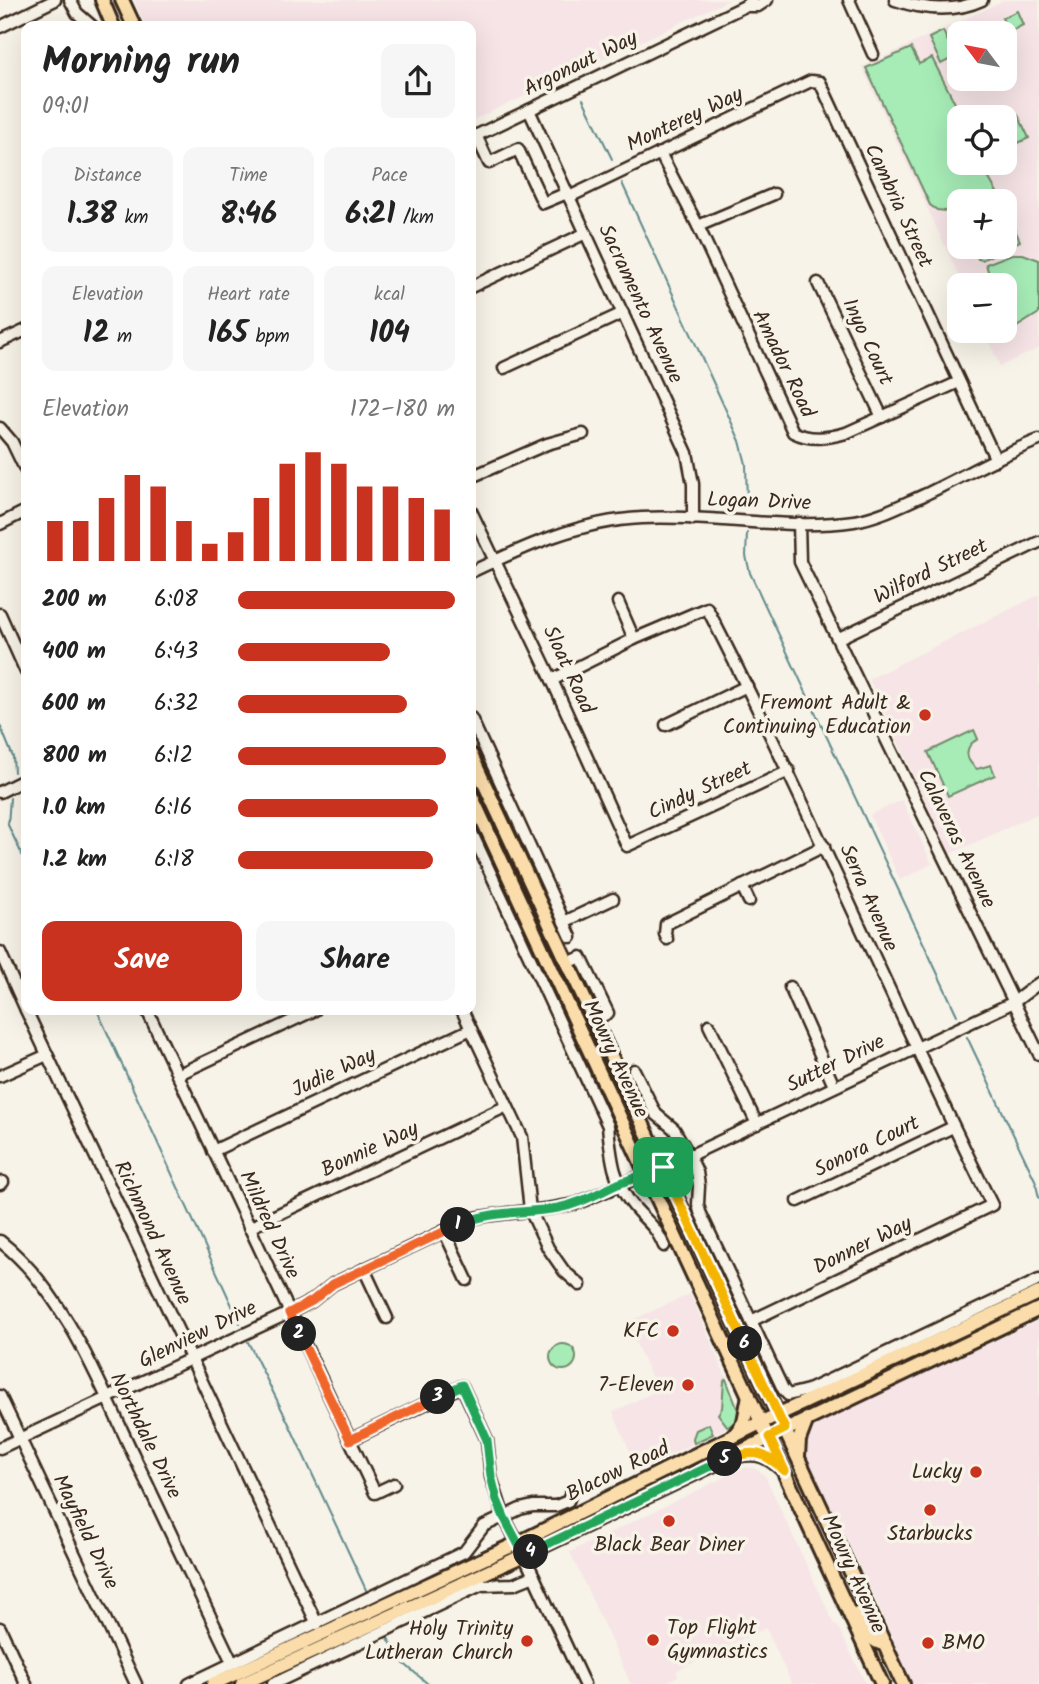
<!DOCTYPE html>
<html lang="en">
<head>
<meta charset="utf-8">
<style>
  :root { --surface:#fff; --page:#f6f6f6; --text:#222; --muted:#767676; --accent:#c8321e }
  body { margin:0; font-family:Kalam,sans-serif; background:var(--page); color:var(--text); height:100vh; display:flex; flex-direction:column; font-size:26px; white-space:nowrap }
  * { box-sizing:border-box; margin:0 }
  p { font-size:23px; color:var(--muted) }
  .icon { flex:none; width:38px; height:38px; fill:none; stroke:currentColor; stroke-width:2; stroke-linecap:round; stroke-linejoin:round }
  .map { position:relative; flex:1; overflow:hidden }
  .details { position:absolute; left:21px; top:21px; width:455px; height:994px; display:flex; flex-direction:column; background:var(--surface); border-radius:14px; box-shadow:0 7px 28px #0002 }
  .details>* { flex:none }
  .needle { width:46px; rotate:302deg }
  .tools { position:absolute; left:947px; top:21px; display:grid; gap:14px }
  .tools a { display:grid; place-items:center; width:70px; height:70px; border-radius:14px; background:var(--surface); box-shadow:0 7px 28px #0002; font-size:35px }
  .pin { position:absolute; display:grid; place-items:center; width:60px; height:60px; color:#fff; margin:-30px; border-radius:14px; box-shadow:0 4px 10px #0006 }
  .km { position:absolute; width:35px; height:35px; margin:-18px; border-radius:50%; background:#222; color:#fff; font-size:19px; line-height:35px; text-align:center }
  .round { display:grid; place-items:center; flex:none; width:74px; height:74px; border-radius:14px; background:var(--page) }
  .overview { display:flex; align-items:center; justify-content:space-between; height:119px; padding:0 21px }
  h1 { font-size:38px; font-weight:700; line-height:52px }
  .metrics { display:grid; grid-template-columns:repeat(3,1fr); gap:10px; height:119px; padding:7px 21px }
  .metrics div { display:grid; align-content:center; border-radius:14px; background:var(--page); text-align:center }
  .metrics b { font-size:30px; font-weight:700 }
  .metrics small { font-size:19px; font-weight:400 }
  .metrics p { font-size:19px }
  .chart { height:196px; padding:14px 21px }
  .chart p { display:flex; justify-content:space-between }
  .chart svg { width:100%; height:126px; margin-top:7px; stroke:var(--accent); stroke-width:6 }
  .action { display:flex; gap:14px; margin-top:auto; padding:14px 21px }
  .action a { flex:1; height:80px; border-radius:14px; background:var(--accent); color:#fff; font-size:28px; font-weight:700; line-height:80px; text-align:center }
  .action a+a { background:var(--page); color:var(--text) }
  ul { padding:0 21px; list-style:none; font-size:23px }
  li { display:grid; grid-template-columns:112px 84px 1fr; align-items:center; height:52px }
  li i { height:18px; border-radius:9px; background:var(--accent) }
  .map>svg:first-child { display:block }
</style>
</head>
<body>
<div class="map">
<svg width="1039" height="1684" viewBox="0 0 1039 1684">
  <rect width="100%" height="100%" fill="#f7f3e8"/>
  <filter id="ink" filterUnits="userSpaceOnUse"><feTurbulence type="fractalNoise" baseFrequency=".0143" numOctaves="2"/><feDisplacementMap in="SourceGraphic" scale="14" xChannelSelector="R" yChannelSelector="G"/><feConvolveMatrix kernelMatrix="1 2 1 2 8 2 1 2 1" color-interpolation-filters="sRGB"/></filter>
  <g filter="url(#ink)">
    <g fill="#f6e4e6" fill-rule="evenodd">
      <path d="M 134,0 L 729,0 L 471,121 L 471,26 L 146,26 Z"/>
      <path d="M 1005,0 L 1039,0 L 1039,348 L 1000,366 L 984,331 L 1004,331 L 1004,285 L 963,285 L 862,67 ZM 959,33 L 1004,33 L 1004,79 L 959,79 ZM 959,117 L 1004,117 L 1004,163 L 959,163 ZM 959,201 L 1004,201 L 1004,247 L 959,247 Z"/>
      <path d="M 1039,595 L 1039,813 L 950,854 L 869,679 Z"/>
      <path d="M 902,800 L 932,864 L 900,880 L 870,815 Z"/>
      <path d="M 690,1294 L 738,1405 L 738,1417 L 734,1424 L 728,1427 L 638,1469 L 613,1412 L 658,1390 L 626,1323 Z"/>
      <path d="M 1039,1320 L 1039,1684 L 912,1684 L 882,1613 L 806,1455 L 805,1443 L 812,1426 Z"/>
      <path d="M 746,1467 L 756,1469 L 765,1476 L 834,1624 L 838,1627 L 866,1684 L 792,1684 L 766,1628 L 676,1671 L 678,1676 L 662,1684 L 631,1684 L 570,1552 Z"/>
    </g>
    <g fill="#a7ecb7" stroke="#718b6a" stroke-width="2">
      <path d="M 1017,11 L 1023,25 L 1009,32 L 1002,18 Z"/>
      <path d="M 943,31 L 955,57 L 941,64 L 929,38 Z"/>
      <path d="M 911,48 L 919,64 L 932,58 L 962,117 L 959,117 L 959,163 L 980,163 L 1002,201 L 959,201 L 959,218 L 956,212 L 937,210 L 930,205 L 866,68 Z"/>
      <path d="M 1018,115 L 1029,138 L 1005,149 L 1005,121 Z"/>
      <path d="M 1005,207 L 1020,241 L 982,260 L 978,259 L 972,247 L 1004,247 Z"/>
      <path d="M 1012,254 L 1023,254 L 1039,260 L 1039,313 L 1015,328 L 1005,323 L 1004,285 L 992,285 L 986,264 Z"/>
      <path d="M 974,730 L 978,739 C 964,746 964,759 977,769 L 991,765 L 995,775 L 948,796 L 928,752 Z"/>
      <circle cx="563" cy="1357" r="13"/>
      <path d="M 726,1379 L 739,1413 L 736,1421 L 728,1427 L 718,1414 L 722,1408 L 724,1381 Z"/>
      <path d="M 709,1424 L 713,1434 L 694,1443 L 693,1438 L 696,1430 Z"/>
    </g>
    <g fill="none" stroke-linecap="round" stroke-linejoin="round">
      <g stroke="#618a8c" stroke-width="2">
        <path d="M 583,99 L 612,159"/>
        <path d="M 622,183 L 740,441 L 746,464 L 747,505"/>
        <path d="M 747,533 L 746,556 L 750,573 L 957,1015"/>
        <path d="M 0,725 L 13,757 L 14,772"/>
        <path d="M 10,798 L 8,825 L 26,863"/>
        <path d="M 97,1010 L 240,1323"/>
        <path d="M 967,1037 L 1035,1180 L 1039,1198"/>
        <path d="M 248,1342 L 290,1426 L 367,1592"/>
        <path d="M 388,1638 L 401,1661 L 428,1684"/>
      </g>
      <defs>
        <g id="minor">
          <path d="M 70,0 L 77,13 L 92,26"/>
          <path d="M 849,0 L 873,54"/>
          <path d="M 895,0 C 924,10 954,13 982,0"/>
          <path d="M 745,6 L 758,6 L 767,0"/>
          <path d="M 0,27 L 55,0"/>
          <path d="M 529,110 L 687,453 L 693,484 L 693,519"/>
          <path d="M 476,135 L 489,163 L 518,149 L 543,203 L 567,193"/>
          <path d="M 471,138 L 745,6 L 752,0"/>
          <path d="M 660,153 L 698,226 L 793,432 C 811,441 828,438 846,433 L 959,382"/>
          <path d="M 569,197 L 811,81 L 820,82 L 996,460"/>
          <path d="M 698,226 L 774,194"/>
          <path d="M 818,283 L 882,417"/>
          <path d="M 471,287 L 586,233"/>
          <path d="M 0,342 L 26,330"/>
          <path d="M 504,368 L 623,313"/>
          <path d="M 0,428 L 12,442 L 26,471"/>
          <path d="M 471,477 L 547,444 L 583,434"/>
          <path d="M 471,511 L 552,680 L 627,846 L 789,771"/>
          <path d="M 799,523 L 800,562 L 1039,1054"/>
          <path d="M 0,524 L 26,511"/>
          <path d="M 471,572 C 526,546 580,521 642,518 C 710,514 787,531 854,521 C 879,517 901,505 924,495 C 962,477 999,455 1039,440"/>
          <path d="M 618,602 L 634,639"/>
          <path d="M 0,614 L 26,672"/>
          <path d="M 839,638 L 1039,542"/>
          <path d="M 552,680 L 634,639 L 707,608 C 808,804 894,1007 992,1205 L 751,1321"/>
          <path d="M 471,718 L 571,937"/>
          <path d="M 666,725 L 747,686"/>
          <path d="M 0,792 L 26,779"/>
          <path d="M 471,831 L 608,1126 C 611,1157 613,1183 635,1208 C 649,1224 655,1225 664,1246"/>
          <path d="M 742,886 L 749,901"/>
          <path d="M 564,922 L 613,899"/>
          <path d="M 667,939 L 665,934 L 666,924 L 824,846"/>
          <path d="M 0,952 L 26,1010"/>
          <path d="M 568,963 L 581,957 L 608,1013 L 595,1020"/>
          <path d="M 790,987 L 834,1086"/>
          <path d="M 26,1010 L 317,1624"/>
          <path d="M 147,1010 L 375,1493 L 394,1484"/>
          <path d="M 462,1010 L 522,1137 L 530,1210 L 548,1248 L 564,1271 L 580,1285"/>
          <path d="M 709,1025 L 757,1124"/>
          <path d="M 634,1070 L 656,1114 L 674,1129 L 689,1155 L 697,1172 L 699,1186 L 698,1204 L 700,1212 L 783,1389 L 788,1395 L 808,1390 L 1039,1280"/>
          <path d="M 177,1075 L 315,1010"/>
          <path d="M 0,1076 L 47,1055"/>
          <path d="M 213,1151 L 471,1029"/>
          <path d="M 0,1184 L 3,1182"/>
          <path d="M 798,1201 L 953,1127"/>
          <path d="M 249,1228 L 507,1106"/>
          <path d="M 444,1231 L 467,1280"/>
          <path d="M 0,1241 C 64,1291 100,1384 134,1456 C 167,1525 200,1594 232,1662"/>
          <path d="M 364,1269 L 387,1318"/>
          <path d="M 0,1396 L 136,1684"/>
          <path d="M 350,1440 L 462,1386 L 487,1440 L 491,1477 L 504,1517 L 524,1555 L 584,1684"/>
          <path d="M 0,1448 L 289,1313 L 312,1301 L 333,1284 L 470,1219 C 506,1211 543,1212 578,1203 L 695,1153 L 1014,1002 L 1039,983"/>
          <path d="M 0,1628 L 26,1684"/>
          <path d="M 189,1684 L 464,1552 L 484,1526 L 520,1509 L 533,1506 L 556,1506 L 568,1501 L 571,1493"/>
          <path d="M 273,1684 L 481,1585 L 514,1584 L 534,1576"/>
        </g>
        <g id="major">
          <path d="M 102,0 L 113,26"/>
          <path d="M 122,0 L 134,26"/>
          <path d="M 471,755 L 903,1684"/>
          <path d="M 471,795 L 882,1684"/>
          <path d="M 734,1436 L 744,1422 L 749,1395"/>
          <path d="M 739,1455 C 758,1451 768,1456 782,1469"/>
          <path d="M 798,1456 L 799,1440 L 807,1419"/>
          <path d="M 859,1613 C 865,1626 869,1643 885,1644"/>
          <path d="M 213,1684 L 518,1543 L 762,1422 L 1039,1293"/>
          <path d="M 242,1684 L 524,1555 L 1039,1309"/>
        </g>
      </defs>
      <use href="#minor" stroke="#3b2a1e" stroke-width="15"/>
      <use href="#major" stroke="#3b2a1e" stroke-width="18"/>
      <use href="#minor" stroke="#f7f3e8" stroke-width="10"/>
      <use href="#major" stroke="#faddab" stroke-width="12"/>
    </g>
  </g>
  <g fill="none" stroke-linecap="round" stroke-linejoin="round" filter="url(#ink)">
    <defs>
      <path id="split-1" d="M 458,1225 C 490,1210 524,1214 558,1208 C 580,1204 598,1193 618,1184 C 633,1178 649,1174 663,1167"/>
      <path id="split-2" d="M 299,1334 L 289,1313 L 312,1301 L 333,1284 L 458,1225"/>
      <path id="split-3" d="M 299,1334 L 350,1440 L 438,1397"/>
      <path id="split-4" d="M 438,1397 L 462,1385 L 487,1440 L 491,1476 L 497,1500 L 504,1517 L 524,1555 L 531,1552"/>
      <path id="split-5" d="M 531,1552 L 725,1459"/>
      <path id="split-6" d="M 725,1459 C 754,1450 762,1450 785,1471 L 769,1437 L 785,1429 L 745,1344"/>
      <path id="split-7" d="M 663,1167 L 745,1344"/>
    </defs>
    <use href="#split-1" stroke="#fff" stroke-width="14"/>
    <use href="#split-2" stroke="#fff" stroke-width="14"/>
    <use href="#split-3" stroke="#fff" stroke-width="14"/>
    <use href="#split-4" stroke="#fff" stroke-width="14"/>
    <use href="#split-5" stroke="#fff" stroke-width="14"/>
    <use href="#split-6" stroke="#fff" stroke-width="14"/>
    <use href="#split-7" stroke="#fff" stroke-width="14"/>
    <use href="#split-1" stroke="#22a559" stroke-width="9"/>
    <use href="#split-2" stroke="#f0652b" stroke-width="9"/>
    <use href="#split-3" stroke="#f0652b" stroke-width="9"/>
    <use href="#split-4" stroke="#22a559" stroke-width="9"/>
    <use href="#split-5" stroke="#22a559" stroke-width="9"/>
    <use href="#split-6" stroke="#f5b400" stroke-width="9"/>
    <use href="#split-7" stroke="#f5b400" stroke-width="9"/>
  </g>
  <g fill="#c8321e" stroke="#f7f3e8" stroke-width="2.5">
    <circle cx="925" cy="715" r="7"/>
    <circle cx="673" cy="1331" r="7"/>
    <circle cx="688" cy="1385" r="7"/>
    <circle cx="976" cy="1472" r="7"/>
    <circle cx="930" cy="1510" r="7"/>
    <circle cx="669" cy="1521" r="7"/>
    <circle cx="653" cy="1640" r="7"/>
    <circle cx="527" cy="1641" r="7"/>
    <circle cx="928" cy="1643" r="7"/>
  </g>
  <g text-anchor="middle" dominant-baseline="central" stroke-width="7" stroke-linejoin="round" paint-order="stroke">
    <g font-size="21" fill="#3b2a1e" stroke="#f7f3e8">
      <text transform="translate(581 64) rotate(-26)">Argonaut Way</text>
      <text transform="translate(685 120) rotate(-25)">Monterey Way</text>
      <text transform="translate(898 206) rotate(65)">Cambria Street</text>
      <text transform="translate(640 304) rotate(65)">Sacramento Avenue</text>
      <text transform="translate(867 342) rotate(65)">Inyo Court</text>
      <text transform="translate(783 364) rotate(64)">Amador Road</text>
      <text transform="translate(759 502) rotate(2)">Logan Drive</text>
      <text transform="translate(931 572) rotate(-26)">Wilford Street</text>
      <text transform="translate(568 670) rotate(65)">Sloat Road</text>
      <text transform="translate(700 791) rotate(-25)">Cindy Street</text>
      <text transform="translate(956 839) rotate(64)">Calaveras Avenue</text>
      <text transform="translate(868 898) rotate(66)">Serra Avenue</text>
      <text transform="translate(615 1059) rotate(65)">Mowry Avenue</text>
      <text transform="translate(836 1064) rotate(-26)">Sutter Drive</text>
      <text transform="translate(334 1073) rotate(-25)">Judie Way</text>
      <text transform="translate(867 1147) rotate(-26)">Sonora Court</text>
      <text transform="translate(370 1150) rotate(-25)">Bonnie Way</text>
      <text transform="translate(269 1225) rotate(65)">Mildred Drive</text>
      <text transform="translate(152 1233) rotate(65)">Richmond Avenue</text>
      <text transform="translate(863 1246) rotate(-26)">Donner Way</text>
      <text transform="translate(198 1335) rotate(-26)">Glenview Drive</text>
      <text transform="translate(145 1436) rotate(64)">Northdale Drive</text>
      <text transform="translate(618 1472) rotate(-26)">Blacow Road</text>
      <text transform="translate(85 1532) rotate(64)">Mayfield Drive</text>
      <text transform="translate(853 1574) rotate(66)">Mowry Avenue</text>
    </g>
    <g font-size="21" fill="#3b2a1e" stroke="#f7f3e8" text-anchor="end">
      <text x="911" y="703">Fremont Adult &amp;<tspan x="911" dy="24">Continuing Education</tspan></text>
      <text x="659" y="1331">KFC</text>
      <text x="674" y="1385">7-Eleven</text>
      <text x="962" y="1472">Lucky</text>
      <text x="930" y="1534" text-anchor="middle">Starbucks</text>
      <text x="669" y="1545" text-anchor="middle">Black Bear Diner</text>
      <text x="667" y="1628" text-anchor="start">Top Flight<tspan x="667" dy="24">Gymnastics</tspan></text>
      <text x="513" y="1629">Holy Trinity<tspan x="513" dy="24">Lutheran Church</tspan></text>
      <text x="942" y="1643" text-anchor="start">BMO</text>
    </g>
  </g>
</svg>
<div class="tools">
<a><svg class="needle" viewBox="-14 -14 28 28"><path d="M0-13l5 13h-10z" fill="#e53935"/><path d="M0 13l5-13h-10z" fill="#767676"/></svg></a>
<a><svg class="icon" aria-label="locate" viewBox="0 0 24 24"><circle cx="12" cy="12" r="6"/><path d="M12 2v4M12 18v4M2 12h4M18 12h4"/></svg></a>
<a>+</a>
<a>−</a>
</div>
<div class="pin" style="left:663px;top:1167px;background:#1e9e55"><svg class="icon" aria-label="arrive" viewBox="0 0 24 24"><path d="M6 21V4h12l-3 4 3 4H6"/></svg></div>
<b class="km" style="left:458px;top:1225px">1</b>
<b class="km" style="left:299px;top:1334px">2</b>
<b class="km" style="left:438px;top:1397px">3</b>
<b class="km" style="left:531px;top:1552px">4</b>
<b class="km" style="left:725px;top:1459px">5</b>
<b class="km" style="left:745px;top:1344px">6</b>
<section class="details">
<div class="overview"><div><h1>Morning run</h1><p>09:01</p></div><a class="round"><svg class="icon" aria-label="share" viewBox="0 0 24 24"><path d="M12 15V3M7 8l5-5 5 5M5 13v7h14v-7"/></svg></a></div>
<div class="metrics">
<div><p>Distance</p><b>1.38<small> km</small></b></div>
<div><p>Time</p><b>8:46</b></div>
<div><p>Pace</p><b>6:21<small> /km</small></b></div>
</div>
<div class="metrics">
<div><p>Elevation</p><b>12<small> m</small></b></div>
<div><p>Heart rate</p><b>165<small> bpm</small></b></div>
<div><p>kcal</p><b>104</b></div>
</div>
<div class="chart"><p><span>Elevation</span>172–180 m</p>
<svg viewBox="0 0 160 44" preserveAspectRatio="none"><path d="M5 44V30M15 44V30M25 44V22M35 44V14M45 44V18M55 44V30M65 44V38M75 44V34M85 44V22M95 44V10M105 44V6M115 44V10M125 44V18M135 44V18M145 44V22M155 44V26"/></svg>
</div>
<ul>
<li><b>200 m</b>6:08<i style="width:100%"></i></li>
<li><b>400 m</b>6:43<i style="width:70%"></i></li>
<li><b>600 m</b>6:32<i style="width:78%"></i></li>
<li><b>800 m</b>6:12<i style="width:96%"></i></li>
<li><b>1.0 km</b>6:16<i style="width:92%"></i></li>
<li><b>1.2 km</b>6:18<i style="width:90%"></i></li>
</ul>
<div class="action"><a>Save</a><a>Share</a></div>
</section>
</div>
</body>
</html>
